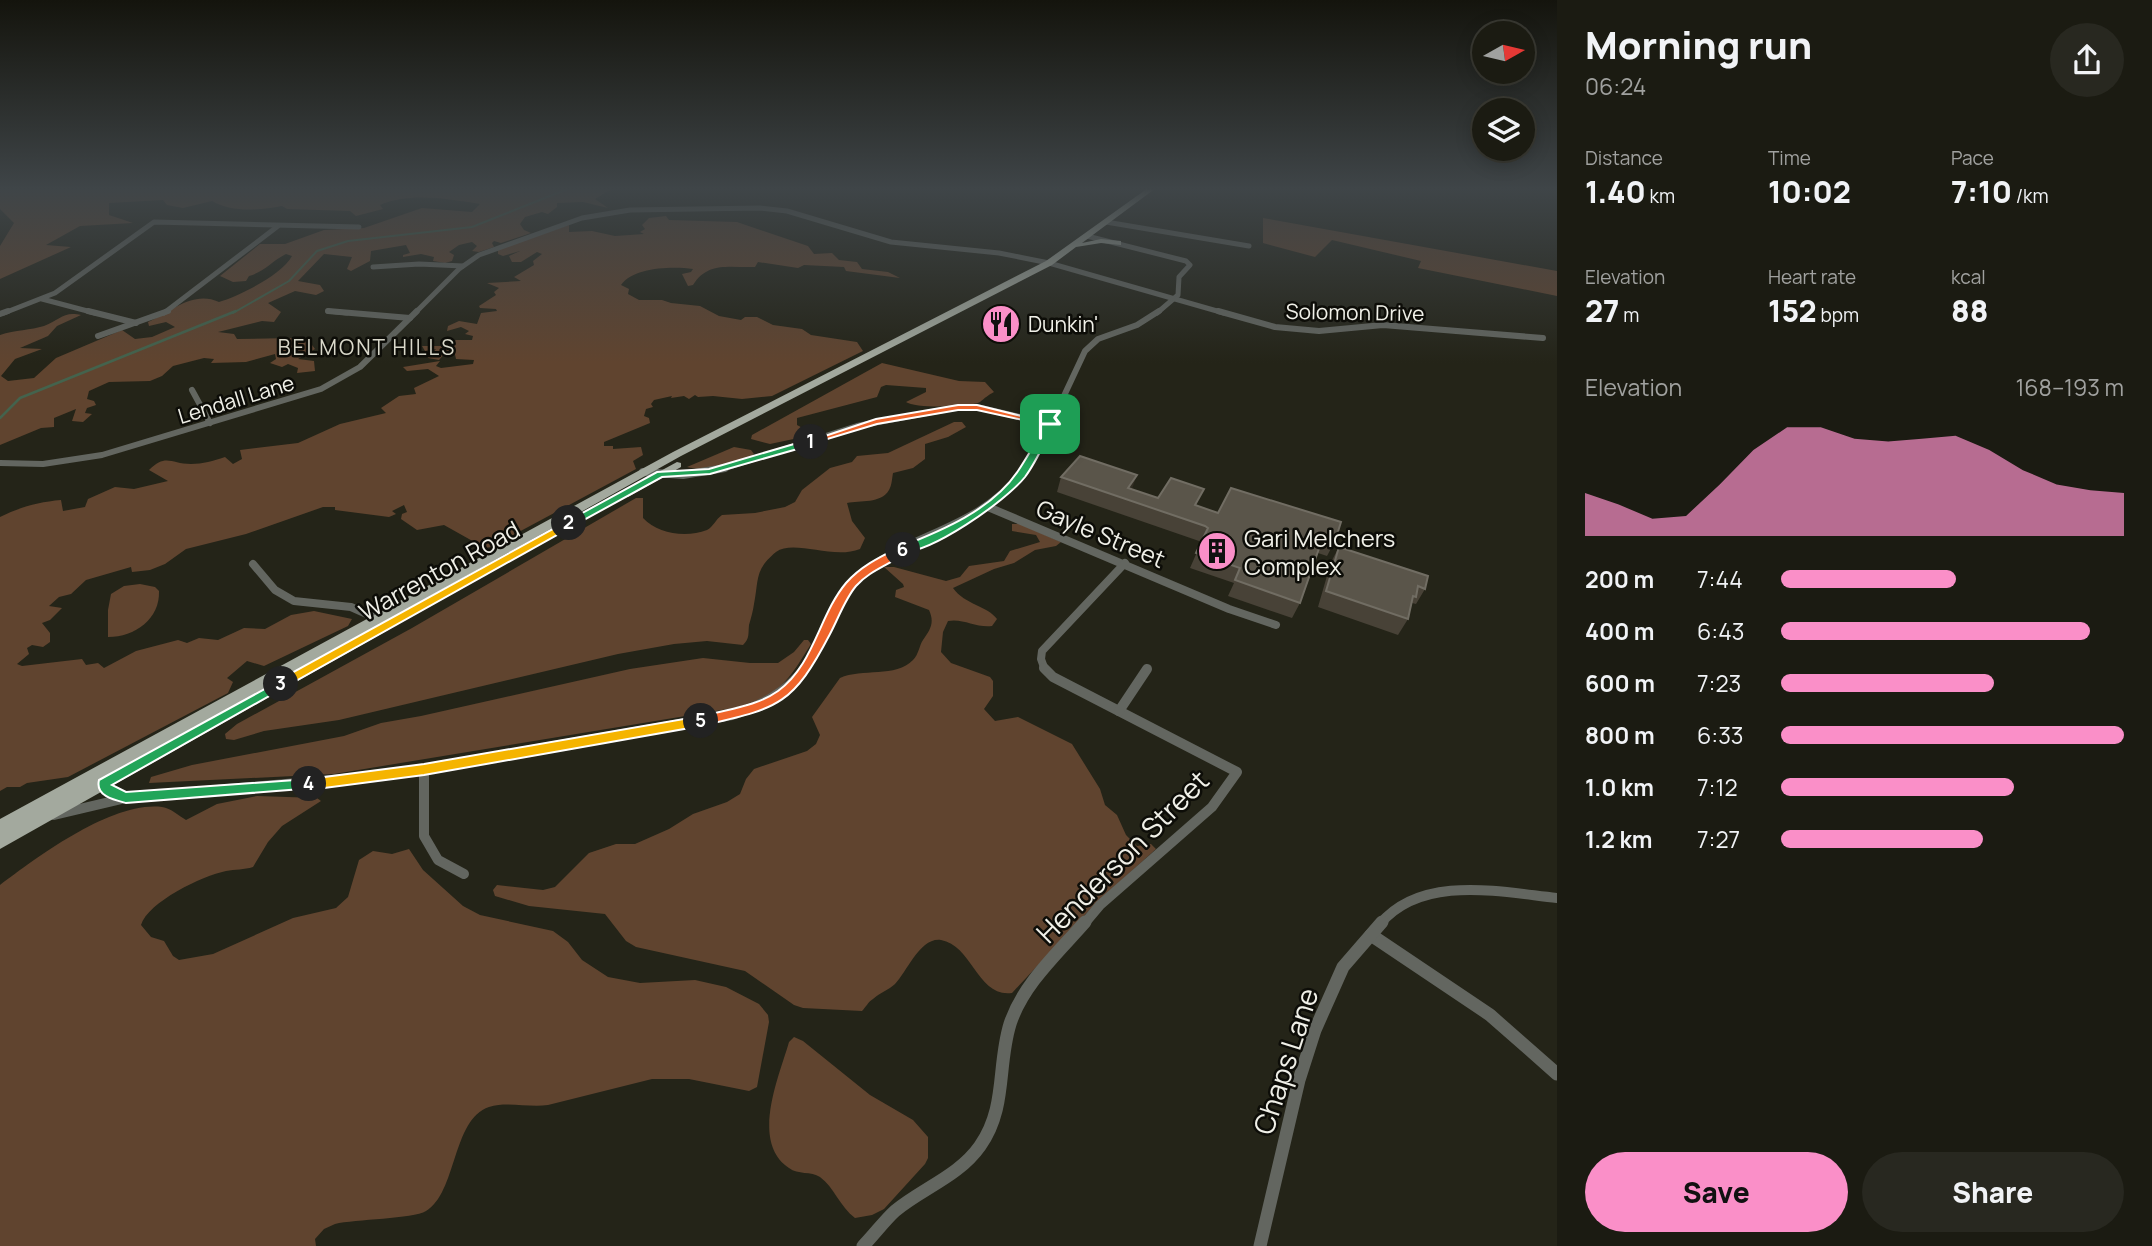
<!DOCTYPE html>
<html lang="en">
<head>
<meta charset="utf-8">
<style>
  :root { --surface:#1b1b12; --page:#282820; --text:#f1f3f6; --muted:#a0a19f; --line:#393932; --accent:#fa8fc8 }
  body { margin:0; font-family:Manrope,sans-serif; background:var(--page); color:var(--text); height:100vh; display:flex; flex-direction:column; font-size:26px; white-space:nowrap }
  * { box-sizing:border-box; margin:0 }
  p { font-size:23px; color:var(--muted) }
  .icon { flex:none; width:38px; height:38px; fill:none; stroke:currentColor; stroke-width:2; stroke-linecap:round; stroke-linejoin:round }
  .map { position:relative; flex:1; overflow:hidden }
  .drawer { display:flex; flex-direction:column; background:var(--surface); width:595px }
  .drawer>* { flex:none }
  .needle { width:46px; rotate:82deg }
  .fabs { position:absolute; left:1472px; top:21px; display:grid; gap:14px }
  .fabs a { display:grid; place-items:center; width:63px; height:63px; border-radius:50%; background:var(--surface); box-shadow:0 4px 18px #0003,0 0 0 2px var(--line); font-size:35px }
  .pin { position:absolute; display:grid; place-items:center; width:60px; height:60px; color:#fff; margin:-30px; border-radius:14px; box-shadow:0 4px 10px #0006 }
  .km { position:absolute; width:35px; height:35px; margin:-18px; border-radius:50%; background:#222; color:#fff; font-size:19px; line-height:35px; text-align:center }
  .round { display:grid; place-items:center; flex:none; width:74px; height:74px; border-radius:37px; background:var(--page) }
  .headline { display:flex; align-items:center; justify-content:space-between; height:119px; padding:0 28px }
  h1 { font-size:38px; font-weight:800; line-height:52px }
  .stats { display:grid; grid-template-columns:repeat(3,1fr); gap:10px; height:119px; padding:7px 28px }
  .stats div { display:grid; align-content:center }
  .stats b { font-size:30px; font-weight:800 }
  .stats small { font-size:19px; font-weight:400 }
  .stats p { font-size:19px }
  .chart { height:196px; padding:14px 28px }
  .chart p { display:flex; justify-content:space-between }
  .chart svg { width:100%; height:126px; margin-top:7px; fill:var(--accent); opacity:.7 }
  .primary-button { display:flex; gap:14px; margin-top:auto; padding:14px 28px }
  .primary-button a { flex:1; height:80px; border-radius:42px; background:var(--accent); color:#111; font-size:28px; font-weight:800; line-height:80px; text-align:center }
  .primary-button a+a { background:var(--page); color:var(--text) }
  ul { padding:0 28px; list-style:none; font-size:23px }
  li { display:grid; grid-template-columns:112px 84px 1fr; align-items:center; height:52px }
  li i { height:18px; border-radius:9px; background:var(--accent) }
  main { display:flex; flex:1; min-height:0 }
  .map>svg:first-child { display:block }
</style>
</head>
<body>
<main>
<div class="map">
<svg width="1557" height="1246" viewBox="0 0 1557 1246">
  <rect width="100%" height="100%" fill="#242418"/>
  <g fill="#60442f">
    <path d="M 0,188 L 623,188 L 608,191 L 595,199 L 608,208 L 583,202 L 557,203 L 557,207 L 548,214 L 542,212 L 525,217 L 520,224 L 524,230 L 531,233 L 501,243 L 494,241 L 492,243 L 494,247 L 479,252 L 472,251 L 477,246 L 472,242 L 459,245 L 449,252 L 454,255 L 452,261 L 445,263 L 433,261 L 434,257 L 421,254 L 403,257 L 403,255 L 410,253 L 406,245 L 371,251 L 370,261 L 351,271 L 347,269 L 352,257 L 324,254 L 298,281 L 320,285 L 324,291 L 316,295 L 295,291 L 268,303 L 281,312 L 274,322 L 262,321 L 218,332 L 234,334 L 237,339 L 293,338 L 307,341 L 306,344 L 312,345 L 315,349 L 298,359 L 314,361 L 315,371 L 297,373 L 298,368 L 288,364 L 282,367 L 270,363 L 276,359 L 275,354 L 246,362 L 211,363 L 214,359 L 204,358 L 173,366 L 162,376 L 150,381 L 109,382 L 89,391 L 87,399 L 94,401 L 96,405 L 87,408 L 85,413 L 92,414 L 83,422 L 72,421 L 76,409 L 54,418 L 54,427 L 41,428 L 0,445 L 0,335 C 15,330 31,330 44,326 C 60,320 63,311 81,315 L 57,326 L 48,336 L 20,348 L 42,349 L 15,359 L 1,376 L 8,381 L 34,378 L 56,358 L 122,330 L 135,339 L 152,337 L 175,327 L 166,322 L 149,326 L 148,322 C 171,312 193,290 219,302 C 239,296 282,275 292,256 L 286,254 C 272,261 264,272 249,276 L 246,281 L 233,282 L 220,276 L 260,244 L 285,244 L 324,230 L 364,228 L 422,208 L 472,212 L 480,204 C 449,199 409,192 380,205 L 383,209 L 356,216 L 350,211 L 287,209 L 282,206 C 259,210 233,213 212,201 L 183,208 L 167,205 L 163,200 L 109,203 L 109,215 L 133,223 L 80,226 L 46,245 L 71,247 L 0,279 L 0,246 L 14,223 L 0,209 Z"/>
    <path d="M 666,216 L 669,220 L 737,222 L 808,246 L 814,254 L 832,253 L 839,260 L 857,262 L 862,269 L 888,272 L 900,278 L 846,271 L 844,267 L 804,265 L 798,268 L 758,262 L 755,267 C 730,268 708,261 693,285 L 688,286 L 682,274 L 691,272 L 693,269 C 673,266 633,267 621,285 L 629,289 L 628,294 L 639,300 L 662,300 L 671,303 L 700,306 L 719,316 L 741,320 L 745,317 L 757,317 L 773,325 L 802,329 L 811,335 L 857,342 L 863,351 L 772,396 L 742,399 L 713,396 L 698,397 L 695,395 L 689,399 L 684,396 L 671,398 L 672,396 L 654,400 L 651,404 L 653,407 L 646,409 L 644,416 L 649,418 L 650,423 L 604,442 L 604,446 L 613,446 L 613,449 L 641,447 L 643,455 L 633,461 L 636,469 L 491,547 L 485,548 L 444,525 L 417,530 L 401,519 L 402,514 L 407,512 L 404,505 L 392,511 L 396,514 L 389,517 L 335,510 L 335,507 L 323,507 L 246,534 L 186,549 L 165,564 L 150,570 L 132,572 L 131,567 L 86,580 L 71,594 L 59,597 L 49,606 L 62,608 L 50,620 L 42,623 L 50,633 L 50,642 L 43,647 L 32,645 L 27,648 L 29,654 L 17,664 L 22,666 L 82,659 L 86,665 L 98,663 L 104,668 L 136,651 L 178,640 L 187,643 L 199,638 L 218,640 L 244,628 L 265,629 L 291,615 L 314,611 L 352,619 L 348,626 L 264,666 L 247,661 L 227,678 L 233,682 L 228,693 L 68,777 L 27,783 L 20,787 L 7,787 L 0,791 L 0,517 C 20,507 39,502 61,500 L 63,511 L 85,507 L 88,499 L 115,487 L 134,489 L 168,481 L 149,470 C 166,453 171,464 191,464 C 203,464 213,461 225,457 L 233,464 L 242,459 L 240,450 L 298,443 L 340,424 L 386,413 L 381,408 L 399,396 L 416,394 L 414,388 L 439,376 L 428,369 L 407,371 L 403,367 L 440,361 L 436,366 L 441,368 L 473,364 L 474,360 L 456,359 L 454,350 L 446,352 L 439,360 L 428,358 L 436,349 L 425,351 L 422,346 L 445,346 L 456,340 L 472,340 L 473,336 L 465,334 L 469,331 L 461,327 L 447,331 L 448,326 L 459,321 L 477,324 L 481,313 L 497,311 L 496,309 L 480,308 L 479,306 L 496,295 L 494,292 L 499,288 L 487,283 L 521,281 L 514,277 L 534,265 L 533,261 L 542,254 L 537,252 L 521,262 L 512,262 L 509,256 L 520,251 L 503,256 L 498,254 L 498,249 L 569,225 L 569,232 L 592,231 L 615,236 L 644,234 L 640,232 L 645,229 L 642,225 L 649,218 Z"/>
    <path d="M 1263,218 L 1557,271 L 1557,296 L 1418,268 L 1421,261 L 1332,240 L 1315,257 L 1263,243 Z"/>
    <path d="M 882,363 L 959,381 L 985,382 L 994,392 C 988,395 985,398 980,402 C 972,407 915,409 906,402 L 926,392 L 926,388 L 886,385 L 881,387 L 877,397 L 797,418 L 797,425 L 810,432 L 808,436 L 770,444 L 751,439 L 752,435 Z"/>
    <path d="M 954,422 L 962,422 L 966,427 L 948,437 L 925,444 L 925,459 L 913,468 L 893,473 C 892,478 892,485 889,490 C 881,504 860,500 847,503 L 852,521 L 865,538 L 860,549 C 833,560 794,539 776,552 C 754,570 759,580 754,604 C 753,611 751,618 749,625 C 748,634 750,638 743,645 L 707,641 L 674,644 L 618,654 L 339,720 L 264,731 L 234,740 L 226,739 L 225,734 L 237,724 L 412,628 L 636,498 L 643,498 L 643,518 C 658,534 686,538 707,530 C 713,527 716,519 722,515 L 755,513 L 785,507 L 795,502 L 802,490 L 830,468 L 852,462 L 857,456 L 888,453 Z"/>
    <path d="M 734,447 L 751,450 L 754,454 C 740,466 705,472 687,467 Z"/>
    <path d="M 1012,524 L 1020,524 L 1061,542 L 1056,546 L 1035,550 L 1014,563 L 994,569 L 953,588 C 965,605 988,606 997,619 L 992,626 C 976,628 963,618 948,621 L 943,632 L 941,652 L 951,663 L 990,677 L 993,681 L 993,696 L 984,709 L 995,721 L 1018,717 L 1072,744 L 1100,789 L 1105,805 L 1117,815 L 1126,835 L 1137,846 L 1151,844 L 1156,849 L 1096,903 L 1012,993 C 978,998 972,945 941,940 C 920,937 907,972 895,984 C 889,990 879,993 873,999 C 868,1002 866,1007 862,1011 L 803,1008 L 794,1005 L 745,971 L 636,947 L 626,941 L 605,914 L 529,906 L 495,896 L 493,890 L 497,885 L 543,890 L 555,887 L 589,853 L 616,844 L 635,844 L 669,829 L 693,814 L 727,802 L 740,794 L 746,779 L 754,769 L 807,751 L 816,744 L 820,735 L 812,717 L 840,678 C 862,668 896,678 913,660 C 919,654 919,646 923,640 C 930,630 935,623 929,610 L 895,597 L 896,590 L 904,587 L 903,584 L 884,567 L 894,567 L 946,581 L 960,577 L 969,566 L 1004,561 L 1010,551 L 1040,542 L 1036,535 L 1012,531 Z"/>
    <path d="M 140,584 L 155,587 L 159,591 C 160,619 135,637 108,637 L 108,610 L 111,594 L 124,586 Z"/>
    <path d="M 804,640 L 808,640 L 811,644 C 786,684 781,694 734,708 L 334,774 L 149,783 L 151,777 L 192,765 L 344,736 L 381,723 L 421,716 L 630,669 L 703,658 L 750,663 L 778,663 L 794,652 Z"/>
    <path d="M 257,796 L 317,798 L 321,801 L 282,826 L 268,842 L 253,867 C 244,870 235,869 226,871 C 202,876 148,902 141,925 L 151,937 L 164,941 L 173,956 L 179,960 L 213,954 L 293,918 L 336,908 L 348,897 L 359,860 L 373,851 L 392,854 L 409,849 L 423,870 L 463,906 L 480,915 L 553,931 L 568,942 L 582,960 L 608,977 L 640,983 L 695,980 L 726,987 L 759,1004 L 768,1015 L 769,1022 L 757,1087 L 749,1091 L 689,1079 L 652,1079 L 548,1105 C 529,1108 508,1101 489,1107 C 452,1119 457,1193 426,1211 C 413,1219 355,1219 335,1224 L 324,1229 L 315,1239 L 316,1246 L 0,1246 L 0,885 C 39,856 112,801 162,807 C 171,808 179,816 186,820 L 217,804 Z"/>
    <path d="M 794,1037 L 803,1041 L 870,1095 L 913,1120 L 928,1137 L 928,1158 L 925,1164 L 884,1209 L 872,1215 L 855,1218 C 840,1207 834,1187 820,1177 C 811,1171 798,1175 789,1168 C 750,1142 779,1077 789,1042 Z"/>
  </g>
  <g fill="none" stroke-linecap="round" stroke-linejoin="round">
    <path stroke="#44634d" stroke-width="2" d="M 233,313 L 289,281 L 317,251 L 348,241 L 472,227 L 570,188"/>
    <path stroke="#44634d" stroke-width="2.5" d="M 0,418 L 20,398 L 236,311"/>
    <g stroke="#636660" stroke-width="5">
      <path d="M 1106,222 L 1249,246"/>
      <path d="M 1087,236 L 1186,261 L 1190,265 L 1179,277 L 1178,295 L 1157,313"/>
      <path d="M 373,267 L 419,264 L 463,266"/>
      <path d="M 42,299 L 95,313"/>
      <path d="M 328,311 L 347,313"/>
      <path d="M 4,313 L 55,293 L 154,222 L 359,227"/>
      <path d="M 164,313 L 278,226"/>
      <path d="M 415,313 L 459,269 L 479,255 L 582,218 L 630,210 L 760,208 L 787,211 L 891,242 L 999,253 L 1049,263 L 1224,313"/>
    </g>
    <g stroke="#636660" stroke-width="6">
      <path d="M 88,311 L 136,323"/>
      <path d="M 328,311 L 410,318"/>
      <path d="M 1218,311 L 1275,327 L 1319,331 L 1383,325 L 1543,338"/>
      <path d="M 0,314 L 8,311"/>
      <path d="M 98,336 L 168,311"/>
      <path d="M 192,390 L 210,423"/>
      <path d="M 0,463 L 43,464 L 102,455 L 321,389 L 360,367 L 417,311"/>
      <path d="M 719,470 L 857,426 L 959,407 L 977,407 L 1050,424"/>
      <path d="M 1024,470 L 1048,430 L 1085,351 L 1098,339 L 1137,325 L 1159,311"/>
    </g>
    <g stroke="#636660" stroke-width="8">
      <path d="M 643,472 L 683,475 L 725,468"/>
      <path d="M 988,507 L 1229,609 L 1276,625"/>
      <path d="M 253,564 L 275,590 L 294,601 L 351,607 L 378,619"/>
      <path d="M 804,670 C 823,641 831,601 857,578 C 910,531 981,531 1025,468"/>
      <path d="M 1045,670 L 1041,659 L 1042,651 L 1125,563"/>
    </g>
    <g stroke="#636660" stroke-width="10">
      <path d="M 1044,668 L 1053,677 L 1237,772 L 1212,807 L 1100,905 L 1084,924"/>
      <path d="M 1119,711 L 1147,669"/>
      <path d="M 424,769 L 424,836 L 438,860 L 464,874"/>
      <path d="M 103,784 L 110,793 L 125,797"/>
      <path d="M 54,815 L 126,798 L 388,775 L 732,715 C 762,705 785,694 805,668"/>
      <path d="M 1380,924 C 1422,874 1500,892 1557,898"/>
    </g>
    <g stroke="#636660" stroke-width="13">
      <path d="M 1371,935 L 1490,1015 L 1557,1074"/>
      <path d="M 863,1246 C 874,1235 884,1221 895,1211 C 923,1188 959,1176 980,1146 C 1007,1108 997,1066 1010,1024 C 1023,984 1058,953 1085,922"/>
      <path d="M 1260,1246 L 1299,1080 L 1315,1030 L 1343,967 L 1382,922"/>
    </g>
    <g fill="#a3a99e" fill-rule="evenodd">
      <path d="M 1148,188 L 1156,188 L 1082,243 L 1101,239 L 1121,241 L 1121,245 L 1101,243 L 1076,247 L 1052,265 L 681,456 L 384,622 L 390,627 L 388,630 L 0,849 L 0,819 L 673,452 L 1046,261 Z"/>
      <path d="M 677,462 L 681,463 L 681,467 L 628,497 L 620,497 L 618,494 Z"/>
    </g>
  </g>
  <g fill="#484237">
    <path d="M 1061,477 L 1132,490 L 1158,498 L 1197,506 L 1218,513 L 1231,488 L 1335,541 L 1327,556 L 1318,553 L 1300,603 L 1292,618 L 1228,596 L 1234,583 L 1190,568 L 1201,543 L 1199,541 L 1057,492 Z"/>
    <path d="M 1339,547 L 1425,589 L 1416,604 L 1412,603 L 1408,619 L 1398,635 L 1318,607 L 1331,562 Z"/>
  </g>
  <path fill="#322e23" d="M 1137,475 L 1132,489 L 1128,488 Z"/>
  <g fill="#5a554a" stroke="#716d63" stroke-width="2">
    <path d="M 1080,456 L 1137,475 L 1128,488 L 1158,498 L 1171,478 L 1204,489 L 1195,505 L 1218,513 L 1231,488 L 1341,522 L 1335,541 L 1323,537 L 1300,603 L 1235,580 L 1240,568 L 1196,553 L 1208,528 L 1205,526 L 1061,477 Z"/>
    <path d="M 1339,547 L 1428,576 L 1425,589 L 1418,586 L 1416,597 L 1413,596 L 1408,619 L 1326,591 Z"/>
  </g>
  <linearGradient id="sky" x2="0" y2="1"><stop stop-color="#14140d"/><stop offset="0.52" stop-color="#3f4548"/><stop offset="1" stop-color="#3f4548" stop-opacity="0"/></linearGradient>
  <rect width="1557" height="363" fill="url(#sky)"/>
  <path fill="#f0652b" stroke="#fff" stroke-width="2" d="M 958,405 L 977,405 L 1054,424 L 1050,426 L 977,410 L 958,410 L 877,424 L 811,444 L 807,442 L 876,419 Z"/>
  <path fill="#22a559" stroke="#fff" stroke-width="2" d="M 811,439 L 815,440 L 815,444 L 710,474 L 662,477 L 573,526 L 564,523 L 657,472 L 709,469 Z"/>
  <path fill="#f5b400" stroke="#fff" stroke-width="2" d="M 569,520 L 574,523 L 573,526 L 285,687 L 277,687 L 277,681 Z"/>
  <path fill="#22a559" stroke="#fff" stroke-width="2" d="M 281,680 L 285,681 L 285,687 L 112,785 L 126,792 L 309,779 L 314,780 L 314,788 L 126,803 C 114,800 95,796 99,780 Z"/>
  <path fill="#f5b400" stroke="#fff" stroke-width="2" d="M 701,716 L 707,721 L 701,726 L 424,775 L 309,790 L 302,784 L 309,779 L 424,764 Z"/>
  <path fill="#f0652b" stroke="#fff" stroke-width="2" d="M 900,547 L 909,550 C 893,564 871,569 856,586 C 845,599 838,619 830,634 C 792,707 778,708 701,726 L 697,724 L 697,718 C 724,709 754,708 778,691 C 814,665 819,615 846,583 C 861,566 880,557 900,547 Z"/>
  <path fill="#22a559" stroke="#fff" stroke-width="2" d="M 1050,421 L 1054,424 C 1045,441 1037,461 1025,477 C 1006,501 929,555 900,552 L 900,547 C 941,531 992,510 1018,471 C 1028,456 1037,440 1046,424 Z"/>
  <defs>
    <symbol id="restaurant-disc" viewBox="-11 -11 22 22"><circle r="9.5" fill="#fa8fc8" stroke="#0d0d08"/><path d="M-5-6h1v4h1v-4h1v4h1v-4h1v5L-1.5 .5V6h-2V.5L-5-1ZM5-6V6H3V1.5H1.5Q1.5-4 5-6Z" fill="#111"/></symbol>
    <symbol id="building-disc" viewBox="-11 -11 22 22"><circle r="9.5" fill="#fa8fc8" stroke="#0d0d08"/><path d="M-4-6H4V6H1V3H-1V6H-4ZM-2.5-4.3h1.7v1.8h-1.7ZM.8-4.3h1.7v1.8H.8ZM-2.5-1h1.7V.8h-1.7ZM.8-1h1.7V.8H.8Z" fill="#111"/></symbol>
  </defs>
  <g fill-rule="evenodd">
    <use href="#restaurant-disc" x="979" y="302" width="44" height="44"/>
    <use href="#building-disc" x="1195" y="529" width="44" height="44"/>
  </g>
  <g text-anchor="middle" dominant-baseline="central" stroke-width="5" stroke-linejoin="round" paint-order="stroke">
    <g font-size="21" fill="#f0f0e8" stroke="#0d0d08">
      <text transform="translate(1355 312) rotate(1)">Solomon Drive</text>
      <text transform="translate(236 399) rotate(-17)">Lendall Lane</text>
    </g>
    <g font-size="21" fill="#f0f0e8" stroke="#0d0d08" text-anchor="start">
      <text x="1028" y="324">Dunkin'</text>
    </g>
    <g font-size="21" letter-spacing="2" fill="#d9d8ca" stroke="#0d0d08">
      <text x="367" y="347">BELMONT HILLS</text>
    </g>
    <g font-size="24" fill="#f0f0e8" stroke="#0d0d08">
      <text transform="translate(1101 533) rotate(23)">Gayle Street</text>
      <text transform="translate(439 570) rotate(-29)">Warrenton Road</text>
    </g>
    <g font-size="24" fill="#f0f0e8" stroke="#0d0d08" text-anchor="start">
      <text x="1244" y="537">Gari Melchers<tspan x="1244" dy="28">Complex</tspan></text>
    </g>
    <g font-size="28" fill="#f0f0e8" stroke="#0d0d08">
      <text transform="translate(1122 856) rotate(-45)">Henderson Street</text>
      <text transform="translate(1285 1061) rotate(-72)">Chaps Lane</text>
    </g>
  </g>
</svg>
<div class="fabs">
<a><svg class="needle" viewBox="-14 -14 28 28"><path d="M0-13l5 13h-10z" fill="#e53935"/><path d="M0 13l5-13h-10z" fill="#a0a19f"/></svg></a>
<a><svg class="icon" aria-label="layers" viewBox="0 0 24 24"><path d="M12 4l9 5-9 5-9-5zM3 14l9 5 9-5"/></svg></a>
</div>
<div class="pin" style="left:1050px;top:424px;background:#1e9e55"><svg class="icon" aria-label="arrive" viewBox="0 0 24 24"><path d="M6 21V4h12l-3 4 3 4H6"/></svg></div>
<b class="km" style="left:811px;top:442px">1</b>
<b class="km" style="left:569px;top:523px">2</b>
<b class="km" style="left:281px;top:684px">3</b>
<b class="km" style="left:309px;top:784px">4</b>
<b class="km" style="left:701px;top:721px">5</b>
<b class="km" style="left:903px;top:550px">6</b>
</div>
<section class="drawer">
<div class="headline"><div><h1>Morning run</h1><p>06:24</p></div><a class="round"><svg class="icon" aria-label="share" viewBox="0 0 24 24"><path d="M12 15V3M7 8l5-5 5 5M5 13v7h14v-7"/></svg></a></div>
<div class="stats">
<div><p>Distance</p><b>1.40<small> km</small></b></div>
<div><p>Time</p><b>10:02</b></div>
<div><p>Pace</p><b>7:10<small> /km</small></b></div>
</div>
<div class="stats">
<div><p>Elevation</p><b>27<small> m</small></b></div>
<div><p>Heart rate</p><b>152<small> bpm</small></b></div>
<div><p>kcal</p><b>88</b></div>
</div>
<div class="chart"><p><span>Elevation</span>168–193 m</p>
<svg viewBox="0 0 160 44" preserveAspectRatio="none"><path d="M0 44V29L10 33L20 38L30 37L40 26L50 14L60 6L70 6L80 10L90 11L100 10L110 9L120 14L130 21L140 26L150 28L160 29V44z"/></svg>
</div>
<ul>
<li><b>200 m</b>7:44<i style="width:51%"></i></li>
<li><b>400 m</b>6:43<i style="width:90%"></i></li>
<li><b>600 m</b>7:23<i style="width:62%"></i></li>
<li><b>800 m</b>6:33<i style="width:100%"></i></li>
<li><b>1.0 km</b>7:12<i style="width:68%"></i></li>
<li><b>1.2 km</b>7:27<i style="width:59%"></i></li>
</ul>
<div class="primary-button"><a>Save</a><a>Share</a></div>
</section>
</main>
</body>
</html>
